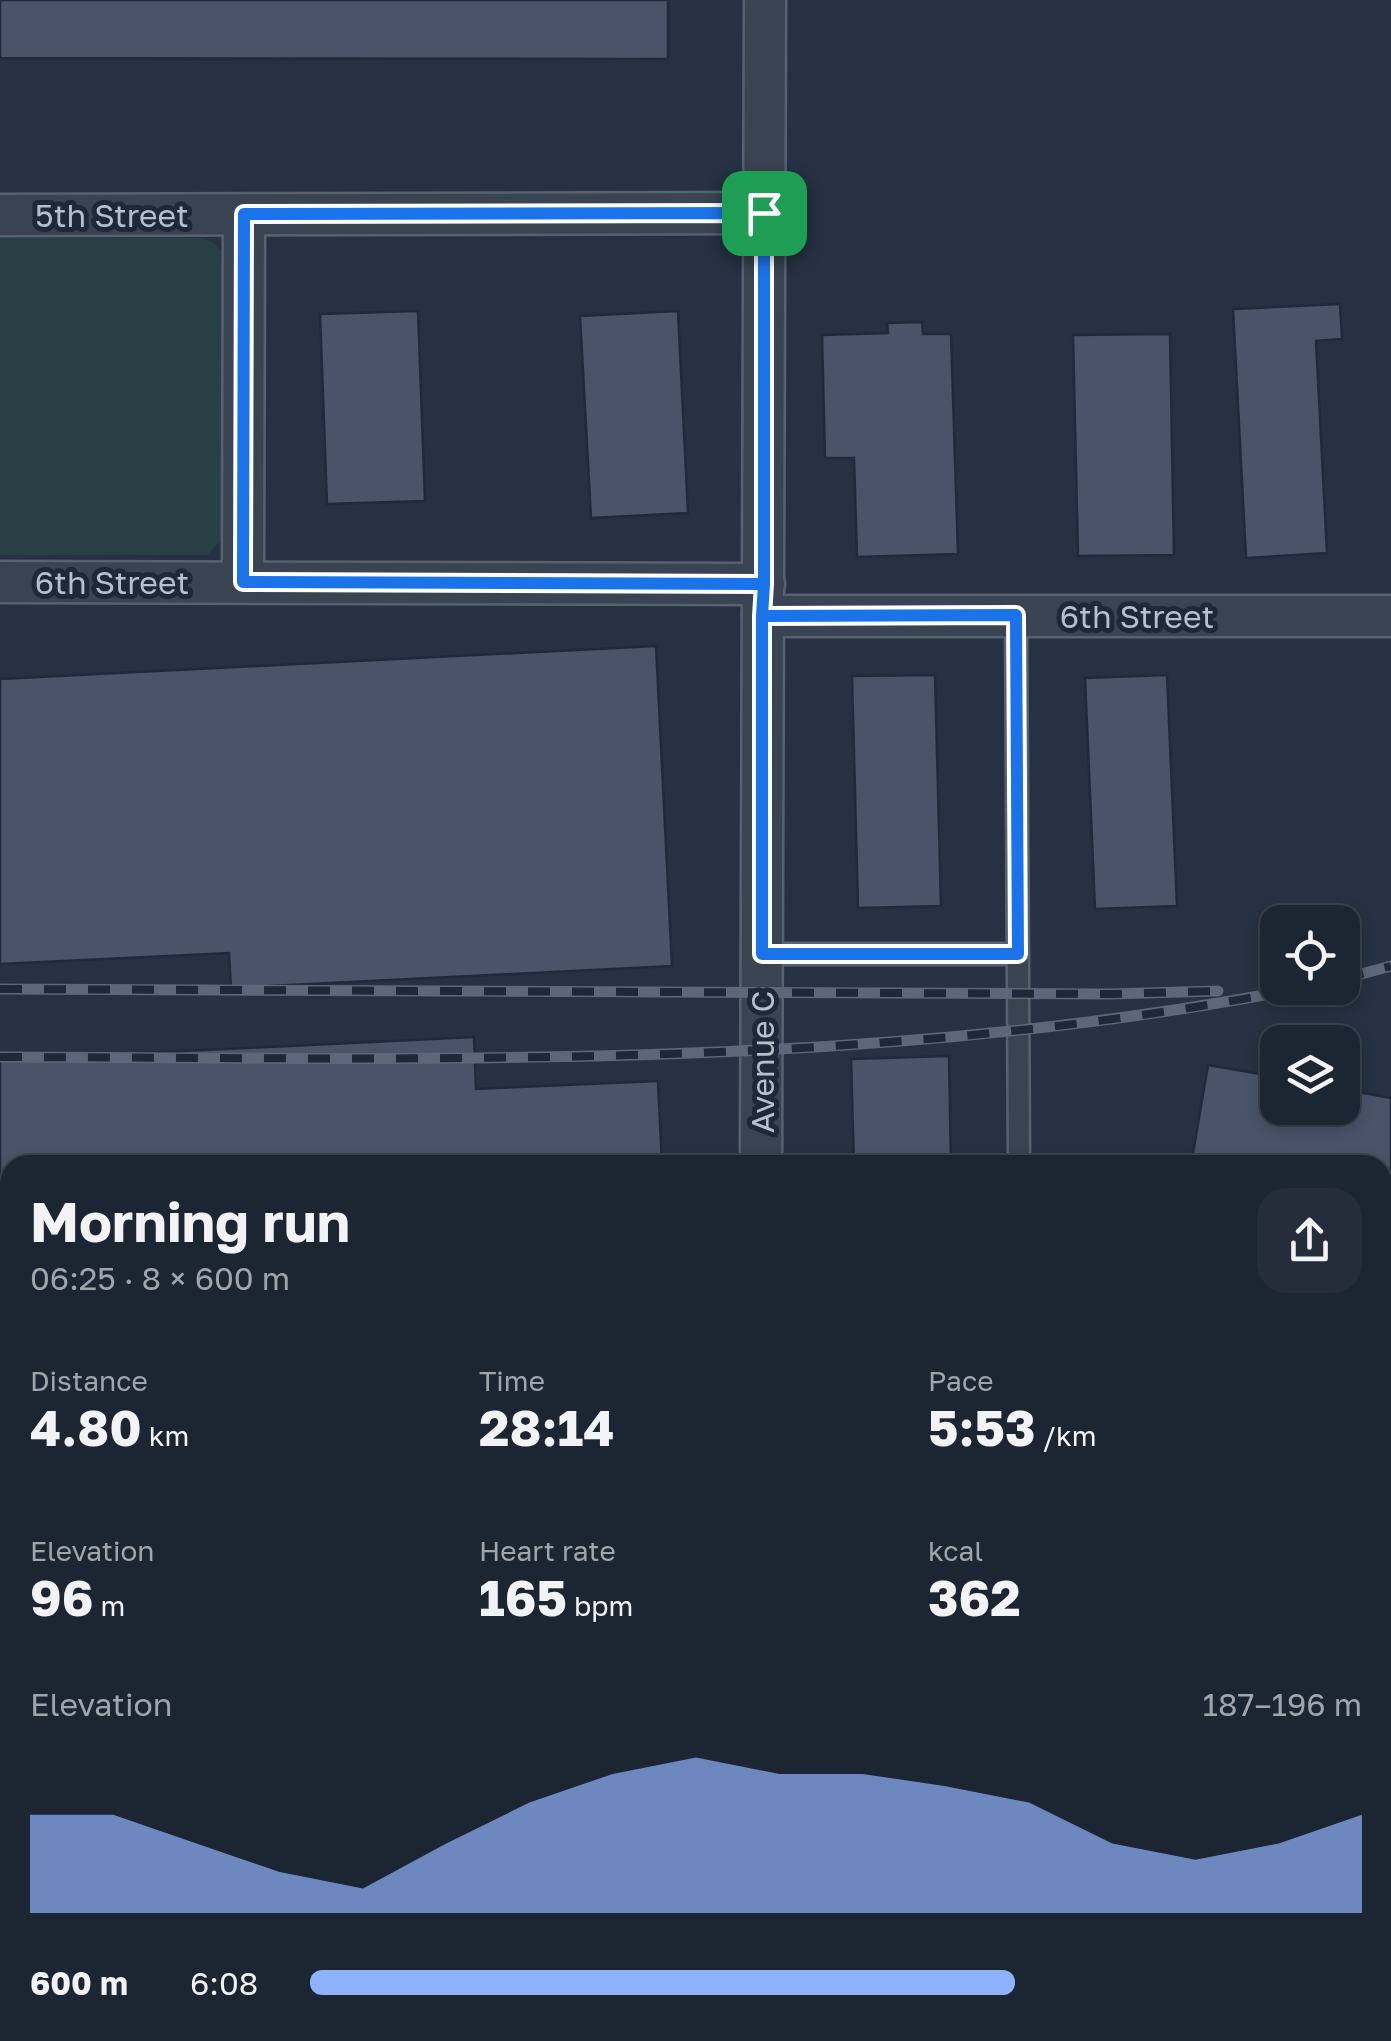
<!DOCTYPE html>
<html lang="en">
<head>
<meta charset="utf-8">
<style>
  :root { --surface:#1c2532; --page:#252d3a; --text:#f1f3f6; --muted:#a0a5ac; --line:#3a424d; --accent:#8eb2fb }
  body { margin:0; font-family:"Golos Text",sans-serif; background:var(--page); color:var(--text); height:100vh; display:flex; flex-direction:column; font-size:38px; white-space:nowrap }
  * { box-sizing:border-box; margin:0 }
  p { font-size:32px; color:var(--muted) }
  .icon { flex:none; width:55px; height:55px; fill:none; stroke:currentColor; stroke-width:2; stroke-linecap:round; stroke-linejoin:round }
  .map { position:relative; flex:1; overflow:hidden }
  .drawer { position:absolute; left:0px; top:1155px; width:1392px; height:888px; display:flex; flex-direction:column; background:var(--surface); border-radius:30px 30px 0 0; box-shadow:0 5px 15px #0003,0 0 0 2px var(--line) }
  .drawer>* { flex:none }
  .buttons { position:absolute; left:1260px; top:905px; display:grid; gap:20px }
  .buttons a { display:grid; place-items:center; width:100px; height:100px; border-radius:20px; background:var(--surface); box-shadow:0 5px 15px #0003,0 0 0 2px var(--line); font-size:50px }
  .pin { position:absolute; display:grid; place-items:center; width:85px; height:85px; color:#fff; margin:-42px; border-radius:20px; box-shadow:0 5px 15px #0006 }
  .round { display:grid; place-items:center; flex:none; width:105px; height:105px; border-radius:30px; background:var(--page) }
  .summary { display:flex; align-items:center; justify-content:space-between; height:170px; padding:0 30px }
  h1 { font-size:55px; font-weight:700; line-height:75px }
  .stats { display:grid; grid-template-columns:repeat(3,1fr); gap:15px; height:170px; padding:10px 30px }
  .stats div { display:grid; align-content:center }
  .stats b { font-size:50px; font-weight:700 }
  .stats small { font-size:28px; font-weight:400 }
  .stats p { font-size:28px }
  .chart { height:280px; padding:20px 30px }
  .chart p { display:flex; justify-content:space-between }
  .chart svg { width:100%; height:180px; margin-top:10px; fill:var(--accent); opacity:.7 }
  ul { padding:0 30px; list-style:none; font-size:32px }
  li { display:grid; grid-template-columns:160px 120px 1fr; align-items:center; height:75px }
  li i { height:25px; border-radius:12px; background:var(--accent) }
  .map>svg:first-child { display:block }
</style>
</head>
<body>
<div class="map">
<svg width="1391" height="2041" viewBox="0 0 1391 2041">
  <rect width="100%" height="100%" fill="#263143"/>
  <path fill="#283f44" d="M 0,238 L 201,238 L 214,243 L 225,256 L 225,535 L 208,555 L 0,555 Z"/>
  <g fill="#4a5469" stroke="#212a3a" stroke-width="2.5">
    <path d="M 0,0 L 668,0 L 668,59 L 0,58 Z"/>
    <path d="M 1340,304 L 1342,339 L 1316,341 L 1327,553 L 1246,558 L 1233,309 Z"/>
    <path d="M 418,311 L 425,501 L 327,504 L 320,314 Z"/>
    <path d="M 678,311 L 688,513 L 591,518 L 580,316 Z"/>
    <path d="M 922,322 L 923,334 L 951,334 L 958,554 L 857,557 L 854,458 L 825,458 L 822,335 L 888,333 L 887,323 Z"/>
    <path d="M 1170,334 L 1174,555 L 1078,556 L 1073,335 Z"/>
    <path d="M 656,646 L 672,966 L 231,988 L 229,953 L 0,964 L 0,679 Z"/>
    <path d="M 935,675 L 941,906 L 858,908 L 852,676 Z"/>
    <path d="M 1167,675 L 1177,906 L 1095,909 L 1085,678 Z"/>
    <path d="M 474,1037 L 476,1089 L 658,1081 L 662,1165 L 10,1165 L 10,1364 L 0,1364 L 0,1060 Z"/>
    <path d="M 949,1056 L 951,1165 L 854,1165 L 851,1059 Z"/>
    <path d="M 1208,1065 L 1278,1077 L 1278,1108 L 1342,1108 L 1342,1089 L 1391,1098 L 1391,1205 L 1382,1204 L 1382,1165 L 1191,1165 Z"/>
    <rect x="1382" y="1454" width="9" height="349"/>
    <path d="M 0,1691 L 4,1691 L 7,1751 L 0,1752 Z"/>
    <rect x="312" y="2032" width="303" height="9"/>
    <rect x="823" y="2032" width="78" height="9"/>
  </g>
  <g fill="none" stroke-linecap="round" stroke-linejoin="round">
    <defs>
      <g id="lane">
        <path d="M 1016,615 L 1019,1165"/>
        <path d="M 762,954 L 1018,954"/>
        <path d="M 1382,1311 L 1391,1319"/>
        <path d="M 676,2032 L 676,2041"/>
        <path d="M 97,2041 L 97,2032"/>
        <path d="M 189,2041 L 189,2032"/>
      </g>
      <g id="street">
        <path d="M 0,215 L 764,213"/>
        <path d="M 0,582 L 764,584"/>
        <path d="M 243,582 L 244,215"/>
        <path d="M 763,616 L 1391,616"/>
        <path d="M 761,1165 L 765,0"/>
        <path d="M 0,1458 L 10,1458"/>
        <path d="M 0,1829 L 10,1829"/>
        <path d="M 1382,1830 L 1391,1830"/>
        <path d="M 760,2041 L 760,2032"/>
      </g>
    </defs>
    <use href="#lane" stroke="#586170" stroke-width="25"/>
    <use href="#street" stroke="#586170" stroke-width="45"/>
    <use href="#lane" stroke="#3a4352" stroke-width="20"/>
    <use href="#street" stroke="#3a4352" stroke-width="40"/>
    <defs>
      <g id="rail">
        <path d="M 1342,979 L 1391,966"/>
        <path d="M 0,989 L 1109,994 L 1218,991"/>
        <path d="M 0,1057 C 435,1058 873,1072 1302,988"/>
      </g>
    </defs>
    <use href="#rail" stroke="#5c6779" stroke-width="11"/>
    <use href="#rail" stroke="#1f2838" stroke-width="8" stroke-dasharray="22" stroke-linecap="butt"/>
  </g>
  <g fill="none" stroke-linecap="round" stroke-linejoin="round">
    <defs>
      <path id="route" d="M 764,213 L 244,214 L 243,582 L 764,584 L 762,616 L 1016,615 L 1018,954 L 762,954 L 762,616 L 764,584 L 764,213"/>
    </defs>
    <use href="#route" stroke="#fff" stroke-width="20"/>
    <use href="#route" stroke="#1a73e8" stroke-width="12"/>
  </g>
  <g text-anchor="middle" dominant-baseline="central" stroke-width="10" stroke-linejoin="round" paint-order="stroke">
    <g font-size="32" fill="#b7becc" stroke="#1f2838">
      <text x="112" y="215">5th Street</text>
      <text x="112" y="582">6th Street</text>
      <text x="1137" y="616">6th Street</text>
      <text transform="translate(762 1062) rotate(-90)">Avenue C</text>
    </g>
  </g>
</svg>
<div class="buttons">
<a><svg class="icon" aria-label="locate" viewBox="0 0 24 24"><circle cx="12" cy="12" r="6"/><path d="M12 2v4M12 18v4M2 12h4M18 12h4"/></svg></a>
<a><svg class="icon" aria-label="layers" viewBox="0 0 24 24"><path d="M12 4l9 5-9 5-9-5zM3 14l9 5 9-5"/></svg></a>
</div>
<div class="pin" style="left:764px;top:213px;background:#1e9e55"><svg class="icon" aria-label="arrive" viewBox="0 0 24 24"><path d="M6 21V4h12l-3 4 3 4H6"/></svg></div>
<section class="drawer">
<div class="summary"><div><h1>Morning run</h1><p>06:25 · 8 × 600 m</p></div><a class="round"><svg class="icon" aria-label="share" viewBox="0 0 24 24"><path d="M12 15V3M7 8l5-5 5 5M5 13v7h14v-7"/></svg></a></div>
<div class="stats">
<div><p>Distance</p><b>4.80<small> km</small></b></div>
<div><p>Time</p><b>28:14</b></div>
<div><p>Pace</p><b>5:53<small> /km</small></b></div>
</div>
<div class="stats">
<div><p>Elevation</p><b>96<small> m</small></b></div>
<div><p>Heart rate</p><b>165<small> bpm</small></b></div>
<div><p>kcal</p><b>362</b></div>
</div>
<div class="chart"><p><span>Elevation</span>187–196 m</p>
<svg viewBox="0 0 160 44" preserveAspectRatio="none"><path d="M0 44V20L10 20L20 27L30 34L40 38L50 27L60 17L70 10L80 6L90 10L100 10L110 13L120 17L130 27L140 31L150 27L160 20V44z"/></svg>
</div>
<ul>
<li><b>600 m</b>6:08<i style="width:67%"></i></li>
</ul>
</section>
</div>
</body>
</html>
